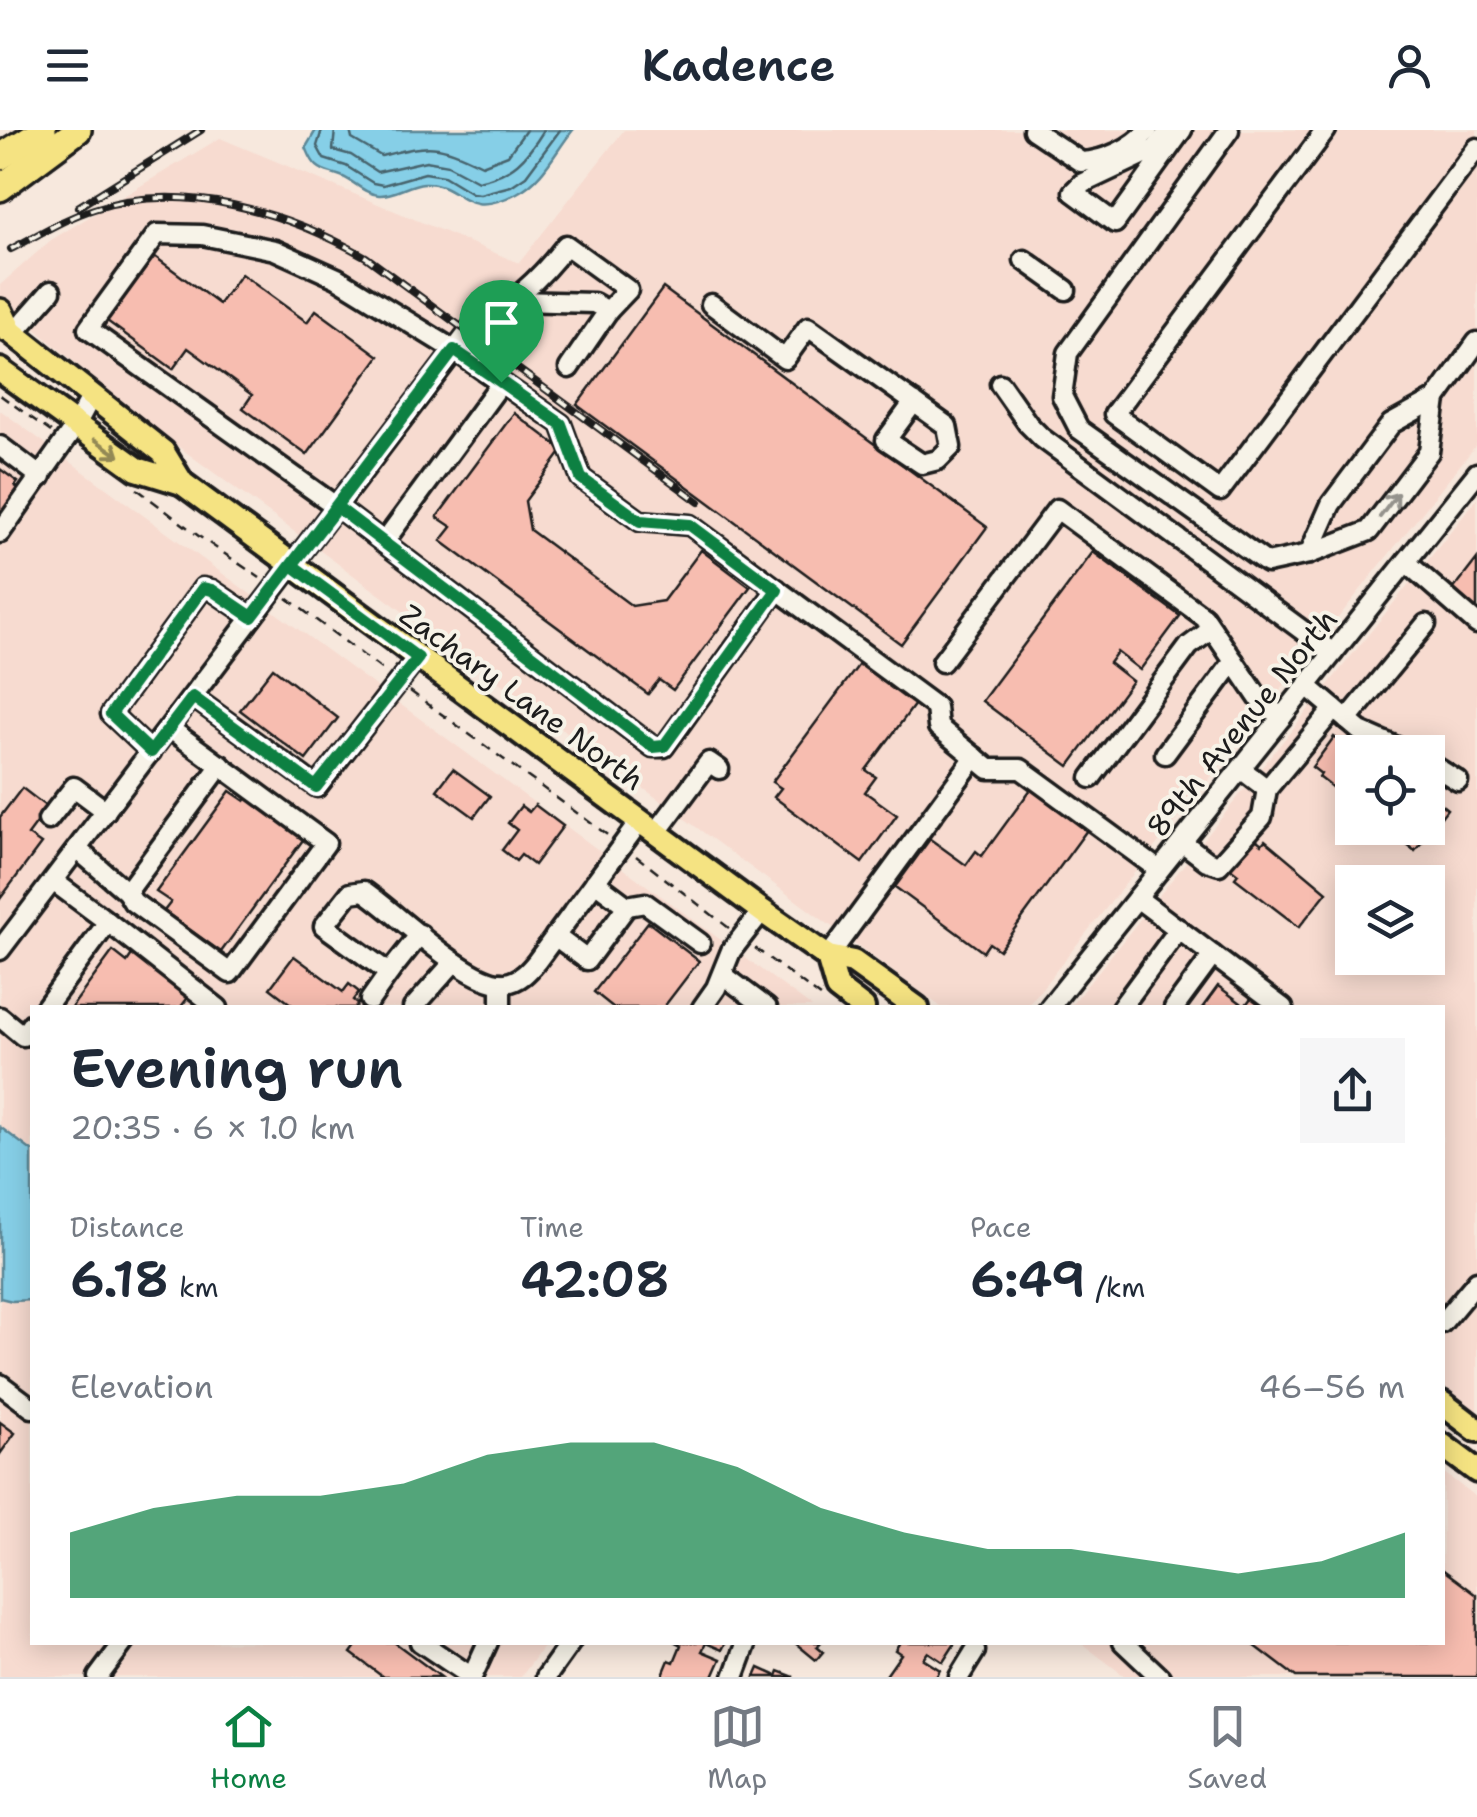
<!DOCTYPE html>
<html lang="en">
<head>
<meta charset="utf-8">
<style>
  :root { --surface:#fff; --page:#f6f6f7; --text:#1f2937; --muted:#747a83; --line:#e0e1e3; --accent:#0b8043 }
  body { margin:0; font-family:"Shantell Sans",sans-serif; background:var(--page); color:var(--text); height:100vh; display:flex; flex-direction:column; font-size:38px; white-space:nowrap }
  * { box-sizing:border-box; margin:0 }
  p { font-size:32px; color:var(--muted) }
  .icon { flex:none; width:55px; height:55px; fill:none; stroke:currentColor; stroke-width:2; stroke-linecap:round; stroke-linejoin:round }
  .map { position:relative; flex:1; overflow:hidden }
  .details { position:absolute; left:30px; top:875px; width:1415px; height:640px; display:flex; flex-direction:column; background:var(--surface); border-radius:0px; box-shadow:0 5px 25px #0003 }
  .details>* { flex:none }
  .buttons { position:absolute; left:1335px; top:605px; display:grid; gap:20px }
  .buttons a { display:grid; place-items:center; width:110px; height:110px; border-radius:0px; background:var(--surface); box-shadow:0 5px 25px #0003; font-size:50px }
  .pin { position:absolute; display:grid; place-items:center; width:85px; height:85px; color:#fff; margin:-102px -42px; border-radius:50% 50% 50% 0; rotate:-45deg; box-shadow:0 0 10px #0007 }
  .pin .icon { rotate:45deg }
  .round { display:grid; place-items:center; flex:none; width:105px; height:105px; border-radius:0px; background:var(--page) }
  .head { display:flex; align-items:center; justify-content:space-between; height:170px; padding:0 40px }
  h1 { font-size:55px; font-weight:600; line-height:75px }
  .metrics { display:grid; grid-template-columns:repeat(3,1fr); gap:15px; height:170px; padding:10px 40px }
  .metrics div { display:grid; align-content:center }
  .metrics b { font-size:50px; font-weight:600 }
  .metrics small { font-size:28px; font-weight:400 }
  .metrics p { font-size:28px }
  .chart { height:280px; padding:20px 40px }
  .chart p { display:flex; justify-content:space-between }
  .chart svg { width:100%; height:180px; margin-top:10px; fill:var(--accent); opacity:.7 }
  header { display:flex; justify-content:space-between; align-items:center; height:130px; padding:0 40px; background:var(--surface); font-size:45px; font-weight:600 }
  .menu { display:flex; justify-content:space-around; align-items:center; height:140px; border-top:2px solid var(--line); background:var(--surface); font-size:28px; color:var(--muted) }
  .menu a { display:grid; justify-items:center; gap:5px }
  .menu .selected { color:var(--accent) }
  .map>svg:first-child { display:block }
</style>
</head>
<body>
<header><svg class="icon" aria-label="menu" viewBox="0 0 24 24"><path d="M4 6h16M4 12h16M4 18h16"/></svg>Kadence<svg class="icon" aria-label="person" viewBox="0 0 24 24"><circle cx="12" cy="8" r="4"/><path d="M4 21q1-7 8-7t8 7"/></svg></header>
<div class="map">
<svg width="1477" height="1547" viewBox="0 0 1477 1547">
  <rect width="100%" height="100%" fill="#f7e8dd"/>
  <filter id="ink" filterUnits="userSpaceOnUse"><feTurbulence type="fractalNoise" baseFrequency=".01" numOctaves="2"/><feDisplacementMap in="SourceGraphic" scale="20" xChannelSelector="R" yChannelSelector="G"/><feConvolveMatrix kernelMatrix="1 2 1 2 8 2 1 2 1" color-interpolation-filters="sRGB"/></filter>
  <g filter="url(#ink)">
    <g fill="#f7dbd0" fill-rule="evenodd">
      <path d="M 624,0 L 1477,0 L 1477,314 L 1027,877 L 941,877 L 145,292 L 0,169 L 0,155 L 51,110 L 220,8 L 519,133 Z"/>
      <path d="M 0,280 L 812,877 L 32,878 L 32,1512 L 546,1513 L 521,1547 L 0,1547 Z"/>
      <path d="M 1477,369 L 1477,1281 L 1443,1255 L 1442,878 L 1069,878 ZM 1352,622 L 1428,622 L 1428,698 L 1352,698 ZM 1352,752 L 1428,752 L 1428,828 L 1352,828 Z"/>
      <path d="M 1443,1342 L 1477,1368 L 1477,1547 L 1126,1547 L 1081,1513 L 1442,1512 Z"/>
    </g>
    <g fill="#86cfe7" stroke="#5c8796" stroke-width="2.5">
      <path d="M 316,0 L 573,0 C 555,22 544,49 517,63 C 462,92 463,52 424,53 C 409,54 394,66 379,65 C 363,64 353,49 338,45 C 330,42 324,42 317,36 C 311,31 309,24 306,17 Z"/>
      <path d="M 0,997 L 32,1021 L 32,1170 L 12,1171 L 0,1168 Z"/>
    </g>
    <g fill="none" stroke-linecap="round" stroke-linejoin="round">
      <g stroke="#46646d" stroke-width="2.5">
        <path d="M 322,0 L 317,16 L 324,29 L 346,36 L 373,53 L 383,55 L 425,43 L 444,46 L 472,63 L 480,64 L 511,56 L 526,46 L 560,0"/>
        <path d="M 335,0 L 333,20 L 351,25 L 377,42 L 426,31 L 448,35 L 478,51 C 513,44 526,29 544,0"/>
        <path d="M 350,0 L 352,9 L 381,26 C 430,14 435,12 482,35 L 508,25 L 526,0"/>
      </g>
    </g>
    <g fill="#f7bdb0" stroke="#1c1c1c" stroke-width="2.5">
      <path d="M 154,126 L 219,174 L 241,144 L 307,192 L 316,180 L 379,226 L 307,325 L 243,278 L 252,265 L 188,218 L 173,239 L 107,191 Z"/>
      <path d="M 663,158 L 987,397 L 901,514 L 577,275 Z"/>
      <path d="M 514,283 L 563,320 L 525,371 L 530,400 L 632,476 L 663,471 L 701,420 L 750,457 L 673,560 L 659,550 L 648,564 L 441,411 L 452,397 L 437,387 Z"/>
      <path d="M 0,339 L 18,352 L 15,356 L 21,360 L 0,388 Z"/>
      <path d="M 1093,422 L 1180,486 L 1140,540 L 1117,522 L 1109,533 L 1132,551 L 1069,636 L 982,571 Z"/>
      <path d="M 1477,429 L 1477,486 L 1449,465 Z"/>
      <path d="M 860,533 L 915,574 L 866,640 L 876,647 L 865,662 L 897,685 L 862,733 L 774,667 L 781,658 L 772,652 Z"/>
      <path d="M 273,538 L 338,588 L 306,630 L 240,580 Z"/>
      <path d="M 1334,607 L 1354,622 L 1352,673 L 1319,647 L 1321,644 L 1312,637 Z"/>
      <path d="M 453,639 L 490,666 L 474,687 L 437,660 Z"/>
      <path d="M 22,658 L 48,678 L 28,705 L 41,714 L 0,769 L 0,687 Z"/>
      <path d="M 1031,659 L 1087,700 L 999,820 L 989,813 L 983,822 L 895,757 L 930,709 L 966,735 L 976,721 L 982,726 Z"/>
      <path d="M 230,661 L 245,671 L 252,662 L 308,703 L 221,822 L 164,781 L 171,772 L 156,762 Z"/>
      <path d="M 1428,664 L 1447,679 L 1415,721 L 1384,698 L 1428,698 Z"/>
      <path d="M 535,675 L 563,696 L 534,735 L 521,725 L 516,731 L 502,720 L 517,700 L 508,693 L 521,676 L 529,682 Z"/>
      <path d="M 1253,707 L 1262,714 L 1265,710 L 1327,762 L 1299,797 L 1235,748 L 1238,744 L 1229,737 Z"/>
      <path d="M 648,792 L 699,831 L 663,878 L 614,878 L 594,862 Z"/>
      <path d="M 113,821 L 127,832 L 133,823 L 190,865 L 180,878 L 71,878 Z"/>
      <path d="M 294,826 L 343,862 L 349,854 L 359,862 L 353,870 L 358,874 L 355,878 L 296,878 L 270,858 Z"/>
      <path d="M 1218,856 L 1245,876 L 1254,864 L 1272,878 L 1202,878 Z"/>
      <path d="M 0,1292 L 15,1303 L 0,1324 Z"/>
      <path d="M 1442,1439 L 1477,1465 L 1477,1547 L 1296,1547 L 1250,1512 L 1442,1512 Z"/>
      <path d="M 359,1512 L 394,1512 L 441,1547 L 383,1547 L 351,1523 Z"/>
      <path d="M 675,1512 L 726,1512 L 722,1520 L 706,1513 L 702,1521 L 721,1529 L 713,1547 L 662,1547 L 669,1530 L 674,1532 L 681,1515 Z"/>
      <path d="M 794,1512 L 821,1512 L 817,1517 L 823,1522 L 816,1530 Z"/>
      <path d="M 900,1512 L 956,1512 L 943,1532 L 928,1522 L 923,1529 L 940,1540 L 936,1547 L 885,1547 L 901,1524 L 895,1520 Z"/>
      <path d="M 759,1538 L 777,1546 L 779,1541 L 794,1547 L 755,1547 Z"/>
    </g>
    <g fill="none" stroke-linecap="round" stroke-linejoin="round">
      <defs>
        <g id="minor">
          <path d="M 1033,0 L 1081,32 C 1105,31 1133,18 1148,0"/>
          <path d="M 1170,0 L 1155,19 L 1081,54 L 1073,62 L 1115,93 L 1182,0"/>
          <path d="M 1229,0 L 1068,223 L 1062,266 L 1079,299 L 1267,433 L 1309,424 L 1369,401 L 1429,322 L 1436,269"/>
          <path d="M 1326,0 L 1114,284 L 1220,361 L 1477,18"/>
          <path d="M 1024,130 L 1066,160"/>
          <path d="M 515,171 L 594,173 L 608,181 L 569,238"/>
          <path d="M 711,174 L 785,229 L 808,197 L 947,296 L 951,317 L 938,330 L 922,334 L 886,310 L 914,272"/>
          <path d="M 14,203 L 51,161"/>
          <path d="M 1000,254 L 1028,294 L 1042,308 L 1333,523"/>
          <path d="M 0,316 L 41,347"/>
          <path d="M 0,403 L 76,295 L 92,265"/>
          <path d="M 384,412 L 501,253"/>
          <path d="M 1309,424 L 1331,374 L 1391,294 L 1436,269 L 1477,212"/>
          <path d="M 1406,432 L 1477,494"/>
          <path d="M 777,459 L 664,617 L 653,617 L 337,377 L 88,199 L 157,104 L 202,105 L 275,120 L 337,148 L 454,220 L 561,294 L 581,348 L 640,391 L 690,395 L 936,577 L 938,597 L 989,639 L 1021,639 L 1159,740"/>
          <path d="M 942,532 L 1057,379 L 1204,487 L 1262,573 L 1282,587"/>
          <path d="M 1307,556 L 1360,601 L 1408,622"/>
          <path d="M 193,567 L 317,657 L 417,528"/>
          <path d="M 1347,590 L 1426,494"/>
          <path d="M 151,622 L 111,584 L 203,458 L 212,460 L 252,487"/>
          <path d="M 1165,624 L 1234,531"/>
          <path d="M 1428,632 L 1458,651"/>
          <path d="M 1241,639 L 1267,659 L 1334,579"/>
          <path d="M 1091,648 L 1189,516 L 1212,499"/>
          <path d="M 48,690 L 74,657 L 106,681"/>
          <path d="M 656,703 L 709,632 L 719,639"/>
          <path d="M 1182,712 L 1207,731 L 1219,735 L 1262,687 L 1267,659"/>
          <path d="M 77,719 L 127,762 L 133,772 L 230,843 L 326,713 L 169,598"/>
          <path d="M 127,762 L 221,635"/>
          <path d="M 1137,768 L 1283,878"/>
          <path d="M 627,776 L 645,773 L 700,813"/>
          <path d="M 108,792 L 218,878"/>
          <path d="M 555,806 L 587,830 L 627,776 L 595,752"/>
          <path d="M 0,820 L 473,196 C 513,172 538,152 566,115 L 628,160 L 608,181"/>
          <path d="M 828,827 L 975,627"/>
          <path d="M 389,843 L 420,804"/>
          <path d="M 723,845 L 767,878"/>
          <path d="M 501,853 L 501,878"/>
          <path d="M 370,870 L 389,843 L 324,796 L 350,763 L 364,761 C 396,782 471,858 506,853 C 520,851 529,841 537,831 L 640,691"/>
          <path d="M 45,878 L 108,792 L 53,751"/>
          <path d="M 413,878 L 454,832"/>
          <path d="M 702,878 L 716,858 L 731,821 L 762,781"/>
          <path d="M 1049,878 L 1477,343"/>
          <path d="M 1121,878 L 1179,799"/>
          <path d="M 1174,878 L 1213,825"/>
          <path d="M 0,887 L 23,906 L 32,893"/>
          <path d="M 1442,1193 L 1477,1151"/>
          <path d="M 0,1254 L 32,1278"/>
          <path d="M 420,1512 L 472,1547"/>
          <path d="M 1123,1512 L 1160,1547"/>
          <path d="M 98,1547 L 124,1512"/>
          <path d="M 472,1547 L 488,1512"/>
          <path d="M 546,1547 L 571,1512"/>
          <path d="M 734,1547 L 747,1512"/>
          <path d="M 959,1547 L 975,1521"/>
        </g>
        <g id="major">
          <path d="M 0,193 L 163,322 L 182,353"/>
          <path d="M 0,240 L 137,339 L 182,353 L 762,781 L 828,827 L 853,832 L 917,878"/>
          <path d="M 828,827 L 837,858 L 863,878"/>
          <path d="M 1442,1273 L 1477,1300"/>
          <path d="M 1442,1315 L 1477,1341"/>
        </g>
        <g id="highway">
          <path d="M 0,27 L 43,0"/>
          <path d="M 0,58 L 78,0"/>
          <path d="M 0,182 L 8,199"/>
        </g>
      </defs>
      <use href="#minor" stroke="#1c1c1c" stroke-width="25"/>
      <use href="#major" stroke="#1c1c1c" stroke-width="30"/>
      <use href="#highway" stroke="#1c1c1c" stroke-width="32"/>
      <g stroke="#1c1c1c" stroke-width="2.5" stroke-dasharray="10 8" stroke-linecap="butt">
        <path d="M 0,265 L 51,302"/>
        <path d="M 137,359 L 200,407 L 260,448"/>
        <path d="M 287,468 L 384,541"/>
        <path d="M 410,561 L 610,707"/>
        <path d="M 636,726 L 729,798"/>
        <path d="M 755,818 L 821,867"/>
      </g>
      <use href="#minor" stroke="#f7f3e8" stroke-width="18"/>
      <use href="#major" stroke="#f5e382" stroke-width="22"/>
      <use href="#highway" stroke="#f5e382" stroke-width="25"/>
      <defs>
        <g id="rail">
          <path d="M 78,77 L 201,0"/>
          <path d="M 11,119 C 38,105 65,88 94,79 C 183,50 287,82 366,127 L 699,372"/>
        </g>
      </defs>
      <use href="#rail" stroke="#1c1c1c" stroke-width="8"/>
      <use href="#rail" stroke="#f7f3e8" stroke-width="4" stroke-dasharray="11" stroke-linecap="butt"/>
    </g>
    <defs><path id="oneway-shaft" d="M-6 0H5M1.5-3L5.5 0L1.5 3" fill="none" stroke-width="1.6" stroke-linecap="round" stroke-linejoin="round" transform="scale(2.5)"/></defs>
    <use stroke="#938954" href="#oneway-shaft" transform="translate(107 318) rotate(35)"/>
    <use stroke="#94928c" href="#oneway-shaft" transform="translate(1389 375) rotate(-53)"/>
  </g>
  <g fill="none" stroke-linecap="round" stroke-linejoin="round" filter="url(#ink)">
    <defs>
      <path id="route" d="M 501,252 L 454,220 L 252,487 L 212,460 L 203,458 L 111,584 L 151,622 L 193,567 L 316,657 L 418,528 L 292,435 L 337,377 L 653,617 L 664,616 L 777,460 L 690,395 L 640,391 L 581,348 L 561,294 L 501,252"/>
    </defs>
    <use href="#route" stroke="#fff" stroke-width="20"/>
    <use href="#route" stroke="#0b8043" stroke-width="12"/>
  </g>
  <g text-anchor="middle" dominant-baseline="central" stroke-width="8" stroke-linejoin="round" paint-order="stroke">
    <g font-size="30" fill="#1c1c1c" stroke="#f7f3e8">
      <text transform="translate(522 567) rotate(36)">Zachary Lane North</text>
      <text transform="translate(1242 593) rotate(-51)">89th Avenue North</text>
    </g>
  </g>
</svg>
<div class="buttons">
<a><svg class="icon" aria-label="locate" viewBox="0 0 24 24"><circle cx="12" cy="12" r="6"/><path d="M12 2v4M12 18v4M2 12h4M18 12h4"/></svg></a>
<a><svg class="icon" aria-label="layers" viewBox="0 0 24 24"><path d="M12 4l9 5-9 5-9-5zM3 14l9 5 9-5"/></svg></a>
</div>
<div class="pin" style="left:501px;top:252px;background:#1e9e55"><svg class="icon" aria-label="arrive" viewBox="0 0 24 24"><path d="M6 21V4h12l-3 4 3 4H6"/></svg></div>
<section class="details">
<div class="head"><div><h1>Evening run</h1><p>20:35 · 6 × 1.0 km</p></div><a class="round"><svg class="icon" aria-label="share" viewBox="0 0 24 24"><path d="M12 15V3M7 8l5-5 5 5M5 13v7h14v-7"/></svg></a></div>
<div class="metrics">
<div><p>Distance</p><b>6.18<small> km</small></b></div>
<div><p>Time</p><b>42:08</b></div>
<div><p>Pace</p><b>6:49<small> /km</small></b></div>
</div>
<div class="chart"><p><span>Elevation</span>46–56 m</p>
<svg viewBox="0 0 160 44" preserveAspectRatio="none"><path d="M0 44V28L10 22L20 19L30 19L40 16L50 9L60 6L70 6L80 12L90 22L100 28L110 32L120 32L130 35L140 38L150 35L160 28V44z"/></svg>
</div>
</section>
</div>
<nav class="menu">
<a class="selected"><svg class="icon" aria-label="home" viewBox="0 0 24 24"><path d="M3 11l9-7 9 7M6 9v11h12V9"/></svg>Home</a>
<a><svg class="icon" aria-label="map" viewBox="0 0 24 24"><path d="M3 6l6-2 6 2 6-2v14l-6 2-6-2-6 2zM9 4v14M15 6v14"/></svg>Map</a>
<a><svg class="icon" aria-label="saved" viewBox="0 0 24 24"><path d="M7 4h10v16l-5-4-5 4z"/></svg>Saved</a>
</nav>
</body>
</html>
